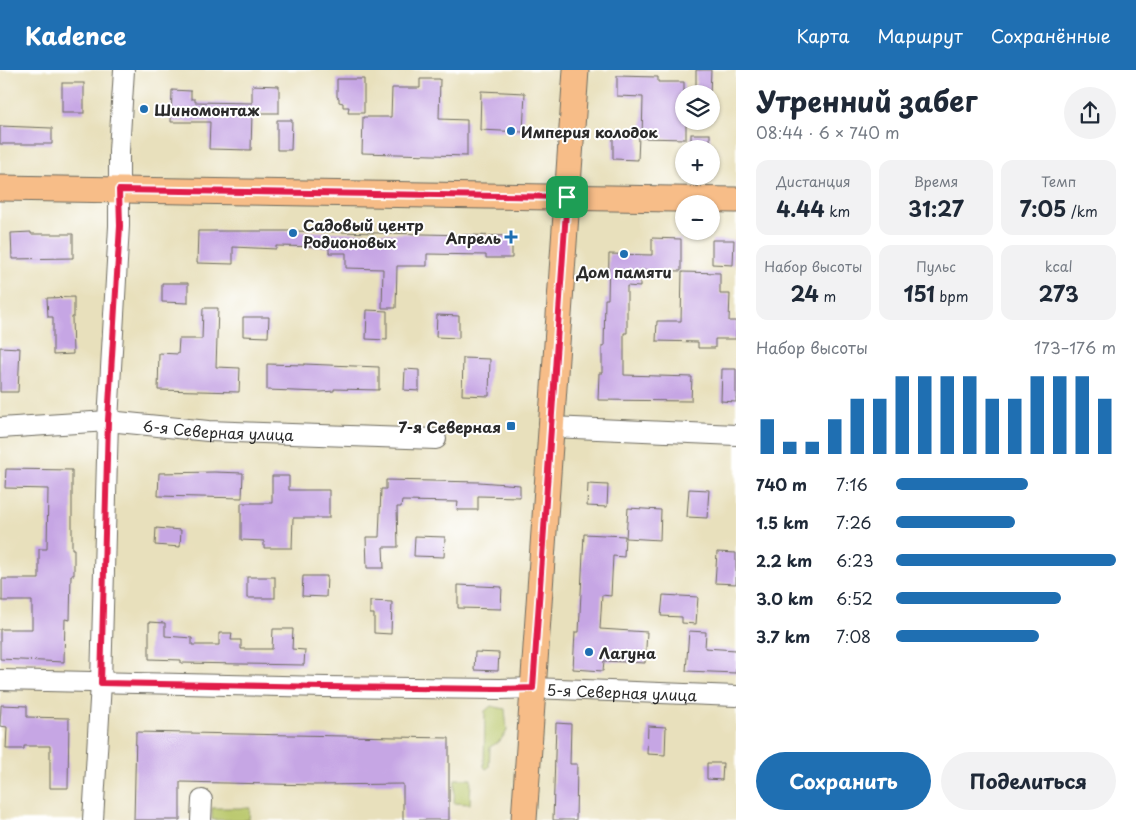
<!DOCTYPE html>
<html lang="ru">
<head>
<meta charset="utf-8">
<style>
  :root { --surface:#fff; --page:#f2f2f3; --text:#1f2937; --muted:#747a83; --accent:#1f6fb2 }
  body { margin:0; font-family:"Playpen Sans",sans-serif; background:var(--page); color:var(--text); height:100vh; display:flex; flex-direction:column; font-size:19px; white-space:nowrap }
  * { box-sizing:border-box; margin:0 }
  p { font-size:16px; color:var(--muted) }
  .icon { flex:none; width:28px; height:28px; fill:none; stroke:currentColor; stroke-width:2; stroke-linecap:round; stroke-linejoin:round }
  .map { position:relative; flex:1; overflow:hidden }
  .details { display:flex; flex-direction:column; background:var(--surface); width:400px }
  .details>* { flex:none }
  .fabs { position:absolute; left:675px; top:15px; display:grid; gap:10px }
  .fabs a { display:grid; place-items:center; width:45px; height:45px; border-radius:50%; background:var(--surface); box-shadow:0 1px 4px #0004; font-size:25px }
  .pin { position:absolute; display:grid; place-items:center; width:42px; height:42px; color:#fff; margin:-21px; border-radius:10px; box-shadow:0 2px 8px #0006 }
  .round { display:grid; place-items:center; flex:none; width:52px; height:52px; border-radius:26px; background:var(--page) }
  .head { display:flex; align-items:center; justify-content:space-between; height:85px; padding:0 20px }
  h1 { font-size:28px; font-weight:700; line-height:38px }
  .figures { display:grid; grid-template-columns:repeat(3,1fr); gap:8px; height:85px; padding:5px 20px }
  .figures div { display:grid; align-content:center; border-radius:12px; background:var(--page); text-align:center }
  .figures b { font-size:21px; font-weight:700 }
  .figures small { font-size:14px; font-weight:400 }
  .figures p { font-size:14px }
  .chart { height:140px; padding:10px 20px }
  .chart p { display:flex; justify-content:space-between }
  .chart svg { width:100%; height:90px; margin-top:5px; stroke:var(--accent); stroke-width:6 }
  .button { display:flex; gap:10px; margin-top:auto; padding:10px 20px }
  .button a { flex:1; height:58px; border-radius:30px; background:var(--accent); color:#fff; font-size:20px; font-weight:700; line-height:58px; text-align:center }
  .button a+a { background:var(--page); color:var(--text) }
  ul { padding:0 20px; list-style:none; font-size:16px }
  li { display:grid; grid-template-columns:80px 60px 1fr; align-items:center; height:38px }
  li i { height:12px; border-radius:6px; background:var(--accent) }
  header { display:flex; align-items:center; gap:30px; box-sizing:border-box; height:70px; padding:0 25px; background:var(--accent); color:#fff }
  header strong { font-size:24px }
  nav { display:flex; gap:28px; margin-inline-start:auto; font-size:18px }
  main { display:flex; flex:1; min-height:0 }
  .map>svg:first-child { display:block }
</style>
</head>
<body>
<header>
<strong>Kadence</strong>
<nav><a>Карта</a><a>Маршрут</a><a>Сохранённые</a></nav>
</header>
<main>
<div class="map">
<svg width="736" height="750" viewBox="0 0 736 750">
  <rect width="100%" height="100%" fill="#fff"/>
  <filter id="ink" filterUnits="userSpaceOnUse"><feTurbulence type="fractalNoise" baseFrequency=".02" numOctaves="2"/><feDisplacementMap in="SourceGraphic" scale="10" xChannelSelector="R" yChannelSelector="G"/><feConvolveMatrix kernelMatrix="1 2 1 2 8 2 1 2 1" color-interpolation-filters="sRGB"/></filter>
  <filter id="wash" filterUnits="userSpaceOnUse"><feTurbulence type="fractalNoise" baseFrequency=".0096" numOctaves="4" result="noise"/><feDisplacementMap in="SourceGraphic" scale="20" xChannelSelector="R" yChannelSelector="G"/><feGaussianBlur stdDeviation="1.12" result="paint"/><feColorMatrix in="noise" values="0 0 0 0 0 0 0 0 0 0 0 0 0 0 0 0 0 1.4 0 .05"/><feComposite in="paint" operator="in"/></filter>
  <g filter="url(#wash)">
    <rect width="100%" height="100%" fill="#e8e0bc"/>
    <g fill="#b8c668" stroke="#72784a">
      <path d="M 491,636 L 505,639 L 507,661 L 500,671 L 490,677 L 489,697 L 486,699 L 484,697 L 485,641 Z"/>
      <path d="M 455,709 L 471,709 L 470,734 L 454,733 Z"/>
      <path d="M 212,738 L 250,738 L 249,750 L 212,750 Z"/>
    </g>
    <g id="blocks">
      <g fill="#c6a6e4">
        <path d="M 696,0 L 711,0 L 710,24 L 696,24 Z"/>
        <path d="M 617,6 L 658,7 L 658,12 L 684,12 L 684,51 L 686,51 L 686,69 L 642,68 L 643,27 L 617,26 Z"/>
        <path d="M 337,9 L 364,9 L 364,43 L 348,43 L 349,37 L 343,37 L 343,33 L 339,32 L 339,28 L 337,27 Z"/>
        <path d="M 420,9 L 440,9 L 439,49 L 467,50 L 467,86 L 362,83 L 363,47 L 391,47 L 392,18 L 420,18 Z"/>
        <rect x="62" y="13" width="22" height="30"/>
        <path d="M 252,15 L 279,16 L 279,43 L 252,43 L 251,80 L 209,79 L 210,52 L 171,52 L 172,20 L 191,21 L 191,29 L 195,29 L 195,32 L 252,33 Z"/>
        <path d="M 481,21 L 525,23 L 523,62 L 480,60 Z"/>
        <path d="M 277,50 L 292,50 L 291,80 L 277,80 Z"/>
        <path d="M 0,56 L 52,58 L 52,74 L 0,74 Z"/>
        <rect x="691" y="64" width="19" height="15"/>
        <path d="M 613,66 L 639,66 L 638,90 L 613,89 Z"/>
        <path d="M 198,161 L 291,161 L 512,166 L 512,188 L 486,188 L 486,185 L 427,184 L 427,196 L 397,196 L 396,238 L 382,238 L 383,199 L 346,198 L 346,183 L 329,183 L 329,177 L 276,176 L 276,179 L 233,177 L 233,194 L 197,193 Z"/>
        <path d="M 31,162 L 31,164 L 73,164 L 73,188 L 12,189 L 11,163 Z"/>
        <path d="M 652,168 L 681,169 L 681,201 L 640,200 L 640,217 L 627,216 L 627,263 L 624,263 L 624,305 L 692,307 L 691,331 L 598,330 L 599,303 L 602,303 L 602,276 L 604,276 L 605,229 L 608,229 L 609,184 L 652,185 Z"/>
        <path d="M 712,170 L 734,170 L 733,195 L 712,194 Z"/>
        <path d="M 682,202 L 720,203 L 720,224 L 730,224 L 729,251 L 736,251 L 736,269 L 715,269 L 715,278 L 698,278 L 698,272 L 656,271 L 657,251 L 681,251 Z"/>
        <path d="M 162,213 L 188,213 L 188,233 L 162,232 Z"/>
        <path d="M 74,227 L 74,247 L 72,247 L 73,284 L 53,285 L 53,247 L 48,247 L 47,228 Z"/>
        <path d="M 203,238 L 218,238 L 216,297 L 240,298 L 239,322 L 158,320 L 159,283 L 178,284 L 179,269 L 202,269 Z"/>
        <path d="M 367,240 L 387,241 L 387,270 L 366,269 Z"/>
        <path d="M 437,245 L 459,246 L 459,268 L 436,267 Z"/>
        <path d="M 243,247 L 269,247 L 268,267 L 243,266 Z"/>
        <path d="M 0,277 L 20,278 L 18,322 L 0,322 Z"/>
        <path d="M 463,288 L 490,289 L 489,326 L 462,325 Z"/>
        <path d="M 267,294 L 304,295 L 304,294 L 379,297 L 379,320 L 334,319 L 334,321 L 321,322 L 267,320 Z"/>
        <path d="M 405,299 L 419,300 L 419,321 L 404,320 Z"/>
        <path d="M 722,299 L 736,299 L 736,332 L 721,331 Z"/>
        <path d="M 6,399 L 72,400 L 72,479 L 74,479 L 74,505 L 71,505 L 70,550 L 65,549 L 64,592 L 0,589 L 0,559 L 32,559 L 32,531 L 2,531 L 2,509 L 39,509 L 39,479 L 47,479 L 48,419 L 5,418 Z"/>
        <path d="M 214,402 L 243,403 L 242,428 L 158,426 L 159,403 Z"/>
        <path d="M 272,406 L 289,406 L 289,420 L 329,420 L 329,448 L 293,448 L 292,478 L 264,478 L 264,471 L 241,470 L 241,433 L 272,433 Z"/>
        <path d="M 386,410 L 479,412 L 520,415 L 520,427 L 478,426 L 478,440 L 457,440 L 458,432 L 402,431 L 401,437 L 397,437 L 398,477 L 383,477 L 384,498 L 367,498 L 366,467 L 379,467 L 381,419 L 386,419 Z"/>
        <path d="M 588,414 L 608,415 L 607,437 L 587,436 Z"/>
        <path d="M 689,419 L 709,420 L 707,448 L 687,447 Z"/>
        <path d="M 628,438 L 661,440 L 660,470 L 626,468 Z"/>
        <path d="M 156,458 L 181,460 L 180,477 L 155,475 Z"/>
        <path d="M 584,464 L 625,466 L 624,487 L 613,486 L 611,526 L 602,525 L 600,559 L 647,562 L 645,593 L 604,591 L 603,601 L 573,599 L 575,562 L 579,562 Z"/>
        <path d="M 415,466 L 445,467 L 444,487 L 414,486 Z"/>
        <path d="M 717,482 L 736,483 L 736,514 L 715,513 Z"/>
        <path d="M 303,506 L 327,506 L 326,527 L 302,526 Z"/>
        <rect x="247" y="507" width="28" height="21"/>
        <path d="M 458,515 L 502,517 L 501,539 L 458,538 Z"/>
        <path d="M 663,525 L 698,527 L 696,554 L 682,553 L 682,547 L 661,546 Z"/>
        <path d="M 370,531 L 392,532 L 391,564 L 374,563 L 374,544 L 370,544 Z"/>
        <path d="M 149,552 L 165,553 L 165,566 L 192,568 L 192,575 L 219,575 L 219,563 L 232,563 L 231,570 L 241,570 L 241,579 L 272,579 L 273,559 L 293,559 L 292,579 L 305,580 L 304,595 L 181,593 L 181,590 L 149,589 Z"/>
        <path d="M 689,561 L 706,562 L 705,578 L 736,580 L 736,603 L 686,601 Z"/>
        <path d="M 475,582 L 499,583 L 498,601 L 474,600 Z"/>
        <path d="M 1,635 L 27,636 L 27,647 L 69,648 L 68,718 L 50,718 L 50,676 L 24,676 L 24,679 L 6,679 L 7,657 L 0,656 Z"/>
        <path d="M 556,653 L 571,654 L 570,694 L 577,694 L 576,750 L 553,750 Z"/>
        <path d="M 648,656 L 666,657 L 665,685 L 647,684 Z"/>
        <path d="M 136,662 L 449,668 L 449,750 L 403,750 L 403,714 L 315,715 L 180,712 L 180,750 L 134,750 Z"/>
        <path d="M 707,693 L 723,693 L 722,710 L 707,709 Z"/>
      </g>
    </g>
  </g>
  <g filter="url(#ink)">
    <use href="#blocks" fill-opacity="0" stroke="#6d6a5e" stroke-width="1"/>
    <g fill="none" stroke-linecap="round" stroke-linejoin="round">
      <defs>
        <g id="minor">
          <path d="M 551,357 L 736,365"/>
          <path id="s1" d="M 0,358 L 108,351 L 208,361 L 436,369"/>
          <path id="s2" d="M 0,610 L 325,617 L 500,619 L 533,618 L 736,626"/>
          <path d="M 93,750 L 101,613 L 108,351 L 119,156 L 119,81 L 124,0"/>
          <path d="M 201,750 L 202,730"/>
        </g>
        <g id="major">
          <path d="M 0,118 L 736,130"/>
          <path d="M 524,750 L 576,0"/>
        </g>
      </defs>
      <use href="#minor" stroke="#6d6a5e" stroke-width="22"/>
      <use href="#major" stroke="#6d6a5e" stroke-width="27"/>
      <use href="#minor" stroke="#fff" stroke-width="20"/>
      <use href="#major" stroke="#f7bd88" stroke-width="25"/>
    </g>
  </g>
  <g fill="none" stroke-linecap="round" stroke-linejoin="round" filter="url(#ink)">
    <defs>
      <path id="route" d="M 119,120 L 567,127 L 533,618 L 500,619 L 325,617 L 101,613 L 108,351 L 120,156 Z"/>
    </defs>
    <use href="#route" stroke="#fff" stroke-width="10"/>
    <use href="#route" stroke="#e11d48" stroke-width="6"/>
  </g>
  <g fill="#1f6fb2" stroke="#fff" stroke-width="2">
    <circle cx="144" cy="39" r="5"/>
    <circle cx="511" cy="61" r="5"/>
    <circle cx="293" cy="163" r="5"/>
    <path d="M508.5 159.5h5v5h5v5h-5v5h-5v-5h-5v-5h5z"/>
    <circle cx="624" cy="184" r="5"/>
    <rect x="506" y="351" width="10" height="10" rx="2.5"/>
    <circle cx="589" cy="582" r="5"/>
  </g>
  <g text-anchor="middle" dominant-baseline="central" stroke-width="4" stroke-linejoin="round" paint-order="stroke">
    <g font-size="15" font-weight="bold" fill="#2b2b2b" stroke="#fff" text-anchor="start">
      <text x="154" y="39">Шиномонтаж</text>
      <text x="521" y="61">Империя колодок</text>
      <text x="303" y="154">Садовый центр<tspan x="303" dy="17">Родионовых</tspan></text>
      <text x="501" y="167" text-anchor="end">Апрель</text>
      <text x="624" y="201" text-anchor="middle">Дом памяти</text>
      <text x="501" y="356" text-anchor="end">7-я Северная</text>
      <text x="599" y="582">Лагуна</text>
    </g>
    <g font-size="15" fill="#2b2b2b" stroke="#fff">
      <text stroke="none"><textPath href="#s1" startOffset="219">6-я Северная улица</textPath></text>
      <text stroke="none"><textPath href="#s2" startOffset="622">5-я Северная улица</textPath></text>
    </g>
  </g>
</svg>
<div class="fabs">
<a><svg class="icon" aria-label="layers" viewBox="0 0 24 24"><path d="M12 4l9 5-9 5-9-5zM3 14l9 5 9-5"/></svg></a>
<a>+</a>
<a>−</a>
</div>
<div class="pin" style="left:567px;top:127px;background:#1e9e55"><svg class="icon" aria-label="arrive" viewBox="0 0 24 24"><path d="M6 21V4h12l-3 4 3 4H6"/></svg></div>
</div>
<section class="details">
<div class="head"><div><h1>Утренний забег</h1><p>08:44 · 6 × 740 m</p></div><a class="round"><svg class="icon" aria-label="share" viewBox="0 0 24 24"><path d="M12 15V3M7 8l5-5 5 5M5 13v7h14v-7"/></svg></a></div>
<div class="figures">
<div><p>Дистанция</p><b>4.44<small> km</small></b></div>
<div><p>Время</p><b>31:27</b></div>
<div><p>Темп</p><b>7:05<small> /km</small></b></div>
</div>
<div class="figures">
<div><p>Набор высоты</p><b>24<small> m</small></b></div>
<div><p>Пульс</p><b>151<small> bpm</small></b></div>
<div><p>kcal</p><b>273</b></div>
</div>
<div class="chart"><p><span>Набор высоты</span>173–176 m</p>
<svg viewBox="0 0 160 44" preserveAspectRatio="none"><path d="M5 44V27M15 44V38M25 44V38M35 44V27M45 44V17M55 44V17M65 44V6M75 44V6M85 44V6M95 44V6M105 44V17M115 44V17M125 44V6M135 44V6M145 44V6M155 44V17"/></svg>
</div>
<ul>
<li><b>740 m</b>7:16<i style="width:60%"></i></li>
<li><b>1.5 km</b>7:26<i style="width:54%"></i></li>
<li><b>2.2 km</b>6:23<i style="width:100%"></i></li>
<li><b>3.0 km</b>6:52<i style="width:75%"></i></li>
<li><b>3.7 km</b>7:08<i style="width:65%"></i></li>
</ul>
<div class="button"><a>Сохранить</a><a>Поделиться</a></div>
</section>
</main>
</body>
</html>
